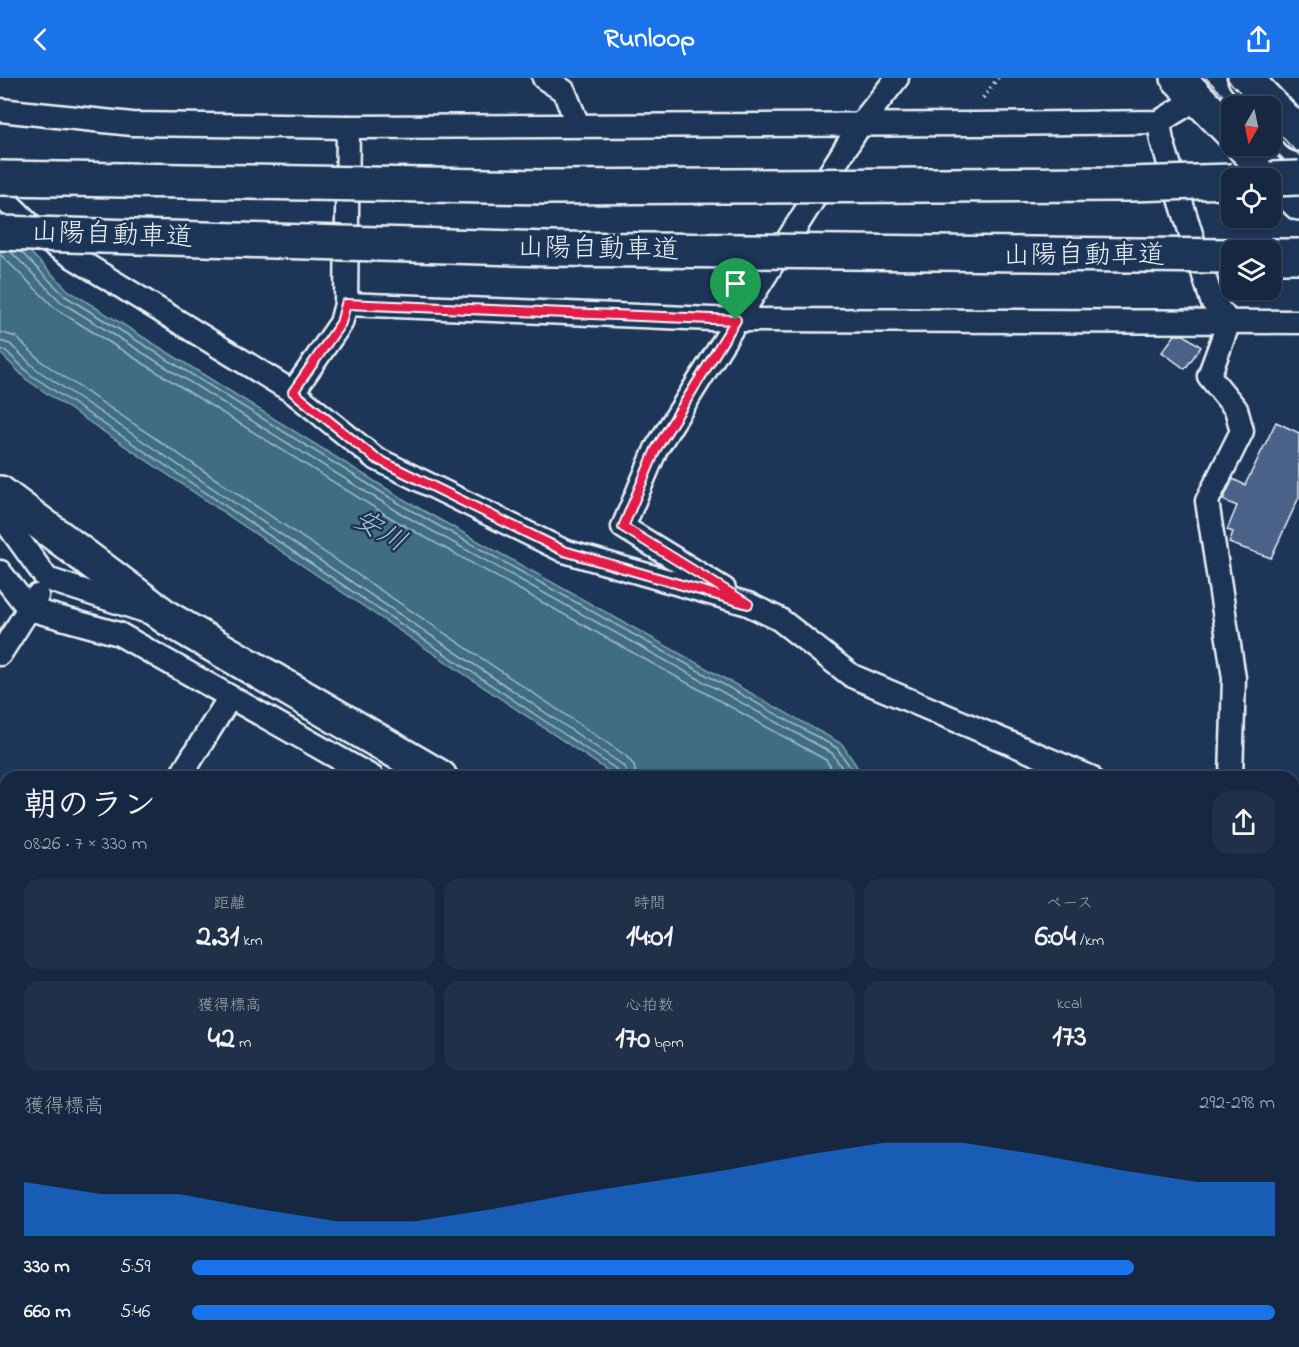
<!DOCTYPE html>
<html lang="ja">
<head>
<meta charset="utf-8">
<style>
  :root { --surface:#162841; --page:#1f3048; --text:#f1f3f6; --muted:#9ea6b1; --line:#35445a; --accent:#1a73e8 }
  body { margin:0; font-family:"Indie Flower","Klee One",sans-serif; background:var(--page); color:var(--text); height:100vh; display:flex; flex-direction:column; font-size:22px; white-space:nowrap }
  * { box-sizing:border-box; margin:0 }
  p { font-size:20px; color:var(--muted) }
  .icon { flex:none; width:33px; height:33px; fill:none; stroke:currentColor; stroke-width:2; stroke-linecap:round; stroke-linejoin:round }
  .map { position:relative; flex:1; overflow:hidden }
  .drawer { position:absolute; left:0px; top:693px; width:1299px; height:576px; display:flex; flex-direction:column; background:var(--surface); border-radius:18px 18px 0 0; box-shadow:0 2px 4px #0004,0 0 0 2px var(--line) }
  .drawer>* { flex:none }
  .needle { width:39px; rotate:189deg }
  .controls { position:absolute; left:1221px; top:18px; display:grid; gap:12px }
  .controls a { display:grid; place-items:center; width:60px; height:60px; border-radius:12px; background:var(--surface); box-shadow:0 2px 4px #0004,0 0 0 2px var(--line); font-size:30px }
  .pin { position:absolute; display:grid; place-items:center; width:51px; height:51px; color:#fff; margin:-62px -26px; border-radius:50% 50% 50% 0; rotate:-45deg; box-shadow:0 0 6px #0007 }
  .pin .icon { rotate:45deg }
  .round { display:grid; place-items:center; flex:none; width:63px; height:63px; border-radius:18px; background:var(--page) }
  .overview { display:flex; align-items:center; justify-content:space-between; height:102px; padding:0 24px }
  h1 { font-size:33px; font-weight:700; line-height:45px }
  .metrics { display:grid; grid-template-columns:repeat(3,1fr); gap:9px; height:102px; padding:6px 24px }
  .metrics div { display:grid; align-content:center; border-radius:15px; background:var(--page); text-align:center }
  .metrics b { font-size:30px; font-weight:700 }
  .metrics small { font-size:16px; font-weight:400 }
  .metrics p { font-size:16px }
  .chart { height:168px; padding:12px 24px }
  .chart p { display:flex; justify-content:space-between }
  .chart svg { width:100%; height:108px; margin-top:6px; fill:var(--accent); opacity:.7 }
  ul { padding:0 24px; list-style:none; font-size:20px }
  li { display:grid; grid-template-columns:96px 72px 1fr; align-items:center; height:45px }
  li i { height:15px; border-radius:8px; background:var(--accent) }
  header { display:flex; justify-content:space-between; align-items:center; height:78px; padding:0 24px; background:var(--accent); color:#fff; font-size:27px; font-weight:700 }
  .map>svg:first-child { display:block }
</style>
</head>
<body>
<header><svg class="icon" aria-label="back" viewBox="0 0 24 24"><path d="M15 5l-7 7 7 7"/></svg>Runloop<svg class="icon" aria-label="share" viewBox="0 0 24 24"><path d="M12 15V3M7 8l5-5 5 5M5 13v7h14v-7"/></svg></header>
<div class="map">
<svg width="1299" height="1269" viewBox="0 0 1299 1269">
  <rect width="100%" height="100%" fill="#1d3557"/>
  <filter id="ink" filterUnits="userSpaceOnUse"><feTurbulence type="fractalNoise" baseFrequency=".0167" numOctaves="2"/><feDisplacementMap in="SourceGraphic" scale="12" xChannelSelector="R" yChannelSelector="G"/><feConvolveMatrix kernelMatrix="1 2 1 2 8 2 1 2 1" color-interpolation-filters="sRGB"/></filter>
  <g filter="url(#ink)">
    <path fill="#5c736e" stroke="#a2b2b3" stroke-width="1.5" d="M 6,1001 L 6,1221 L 0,1215 L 0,1010 Z"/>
    <g fill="#406d84" stroke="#83a2b2" stroke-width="1.5">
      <path d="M 0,144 L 69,213 L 408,424 L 842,666 L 864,699 L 617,699 L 27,302 L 0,275 Z"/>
      <path d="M 1293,1096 L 1299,1100 L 1299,1206 L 1293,1202 Z"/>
    </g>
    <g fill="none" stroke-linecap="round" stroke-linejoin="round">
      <g stroke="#a5bcca" stroke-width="1.5">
        <path d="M 10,173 L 61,224 L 400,435 L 832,675 L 848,699"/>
        <path d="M 21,174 L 65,218 L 405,429 L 837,670 L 857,699"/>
        <path d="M 0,176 L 56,231 L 396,443 L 826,682 L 837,699"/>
        <path d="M 0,254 L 16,259 L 42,284 L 625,677 L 634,687 L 636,699"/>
        <path d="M 0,263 L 10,266 L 36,291 L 620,685 L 626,691 L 627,699"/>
        <path d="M 0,271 L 6,273 L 31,297 L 616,691 L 619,699"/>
      </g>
    </g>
    <g fill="#4c6288" stroke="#e8f1f8" stroke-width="1.5">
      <path d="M 1175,257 L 1184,257 L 1201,269 L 1185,291 L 1162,274 Z"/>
      <path d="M 1276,344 L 1299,355 L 1299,419 L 1271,480 L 1229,465 L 1233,454 L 1227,452 L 1237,428 L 1223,422 L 1233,401 L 1245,407 Z"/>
    </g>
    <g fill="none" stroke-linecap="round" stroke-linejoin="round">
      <defs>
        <g id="street">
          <path d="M 544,0 L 564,13 L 578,47"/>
          <path d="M 0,32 L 132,46 L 348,49 L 978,46 L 1159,44 L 1198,20"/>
          <path d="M 1159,44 L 1162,63 L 1212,223 L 1229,244"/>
          <path d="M 0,117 L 47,163 L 293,314 L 375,380 L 564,473 L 748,526 L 779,541 L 852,598 L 1090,699"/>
          <path d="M 346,226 L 736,242 L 1299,244"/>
          <path d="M 1229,244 L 1209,298 L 1236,331 L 1242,353 L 1207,423 L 1234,600 L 1231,699"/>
          <path d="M 293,314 L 341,245 L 346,226 L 348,49"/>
          <path d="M 0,436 L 47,501 L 148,534"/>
          <path d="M 0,494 L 29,531 L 119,556 L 372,699"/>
          <path d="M 724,511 L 623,449 L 656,371 L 860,47 L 897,0"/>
          <path d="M 0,576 L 37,518"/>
          <path d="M 180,699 L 230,619"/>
          <path d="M 1293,886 L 1299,893"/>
          <path d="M 0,989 L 6,980"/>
          <path d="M 0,1238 L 6,1244"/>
          <path d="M 25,1263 L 31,1269"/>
          <path d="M 179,1263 L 183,1269"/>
          <path d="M 236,1263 L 240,1269"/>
          <path d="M 75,1269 L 82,1263"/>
          <path d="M 356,1269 L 360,1263"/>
          <path d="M 575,1269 L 579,1263"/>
          <path d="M 809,1269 L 812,1263"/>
        </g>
        <g id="secondary">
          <path d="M 0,415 L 167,540 L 440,699"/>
          <path d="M 1293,990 L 1299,980"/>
          <path d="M 1238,1263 L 1247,1269"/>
          <path d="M 1124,1269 L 1128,1263"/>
        </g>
        <g id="primary">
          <path d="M 1178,0 L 1232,55"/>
          <path d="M 1245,0 L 1299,56"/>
          <path d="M 1243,68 L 1299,125"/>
        </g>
      </defs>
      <use href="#street" stroke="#e8f1f8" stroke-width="27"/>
      <use href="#secondary" stroke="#e8f1f8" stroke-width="38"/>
      <use href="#primary" stroke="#e8f1f8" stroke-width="38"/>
      <path stroke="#e8f1f8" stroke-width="4" stroke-dasharray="1.5 4.5" stroke-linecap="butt" d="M 983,20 L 998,0"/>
      <use href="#street" stroke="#1d3557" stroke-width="22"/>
      <use href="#secondary" stroke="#1d3557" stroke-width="33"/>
      <use href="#primary" stroke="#1d3557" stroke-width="33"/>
      <g stroke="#e8f1f8" stroke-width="1.5">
        <path d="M 1206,0 L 1234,28"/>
        <path d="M 1226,0 L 1253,28"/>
        <path d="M 1270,46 L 1299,77"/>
        <path d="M 1270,67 L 1299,98"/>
      </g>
      <defs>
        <g id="highway-bridge">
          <path d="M 0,100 L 545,109 L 1129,106 L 1232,103"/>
          <path d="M 1270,101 L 1299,100"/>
          <path d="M 0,155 L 548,171 L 1232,178"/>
          <path d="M 1270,178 L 1299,178"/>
        </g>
      </defs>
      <use href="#highway-bridge" stroke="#e8f1f8" stroke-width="38" stroke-linecap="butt"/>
      <use href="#highway-bridge" stroke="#1d3557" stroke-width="33"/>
    </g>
  </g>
  <g fill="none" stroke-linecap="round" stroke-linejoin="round" filter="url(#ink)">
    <defs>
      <path id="route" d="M 346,226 L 736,242 L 656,371 L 623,449 L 748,526 L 564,473 L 375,380 L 293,314 L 341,245 Z"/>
    </defs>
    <use href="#route" stroke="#fff" stroke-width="12"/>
    <use href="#route" stroke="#e11d48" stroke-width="8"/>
  </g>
  <g text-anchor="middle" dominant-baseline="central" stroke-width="5" stroke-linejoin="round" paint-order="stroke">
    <g font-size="27" fill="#e8f1f8" stroke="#1d3557">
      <text transform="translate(112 158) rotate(2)">山陽自動車道</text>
      <text transform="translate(598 172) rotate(1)">山陽自動車道</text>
      <text x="1084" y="178">山陽自動車道</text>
    </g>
    <g font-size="28" font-style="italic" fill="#adc3cf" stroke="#1d3557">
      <text transform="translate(379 454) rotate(30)">安川</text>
    </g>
  </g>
</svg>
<div class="controls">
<a><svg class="needle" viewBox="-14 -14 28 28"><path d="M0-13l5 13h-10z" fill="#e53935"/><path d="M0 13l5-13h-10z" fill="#9ea6b1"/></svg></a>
<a><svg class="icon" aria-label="locate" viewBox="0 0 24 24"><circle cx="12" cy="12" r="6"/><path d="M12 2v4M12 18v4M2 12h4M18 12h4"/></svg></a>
<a><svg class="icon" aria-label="layers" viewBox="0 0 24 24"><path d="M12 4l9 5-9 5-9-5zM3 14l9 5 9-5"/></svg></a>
</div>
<div class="pin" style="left:736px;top:242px;background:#1e9e55"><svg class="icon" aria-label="arrive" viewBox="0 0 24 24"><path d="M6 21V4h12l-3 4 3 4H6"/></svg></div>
<section class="drawer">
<div class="overview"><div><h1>朝のラン</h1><p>08:26 · 7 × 330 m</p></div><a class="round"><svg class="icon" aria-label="share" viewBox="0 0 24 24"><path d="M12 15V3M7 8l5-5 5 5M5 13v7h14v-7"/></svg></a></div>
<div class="metrics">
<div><p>距離</p><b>2.31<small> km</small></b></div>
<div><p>時間</p><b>14:01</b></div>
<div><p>ペース</p><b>6:04<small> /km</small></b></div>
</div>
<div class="metrics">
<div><p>獲得標高</p><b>42<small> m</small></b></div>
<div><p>心拍数</p><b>170<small> bpm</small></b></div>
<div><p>kcal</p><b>173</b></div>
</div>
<div class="chart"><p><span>獲得標高</span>292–298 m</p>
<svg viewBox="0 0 160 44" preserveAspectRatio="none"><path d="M0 44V22L10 27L20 27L30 33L40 38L50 38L60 33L70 27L80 22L90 17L100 11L110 6L120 6L130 11L140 17L150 22L160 22V44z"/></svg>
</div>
<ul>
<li><b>330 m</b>5:59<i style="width:87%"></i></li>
<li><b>660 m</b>5:46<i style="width:100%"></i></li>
</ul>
</section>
</div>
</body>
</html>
